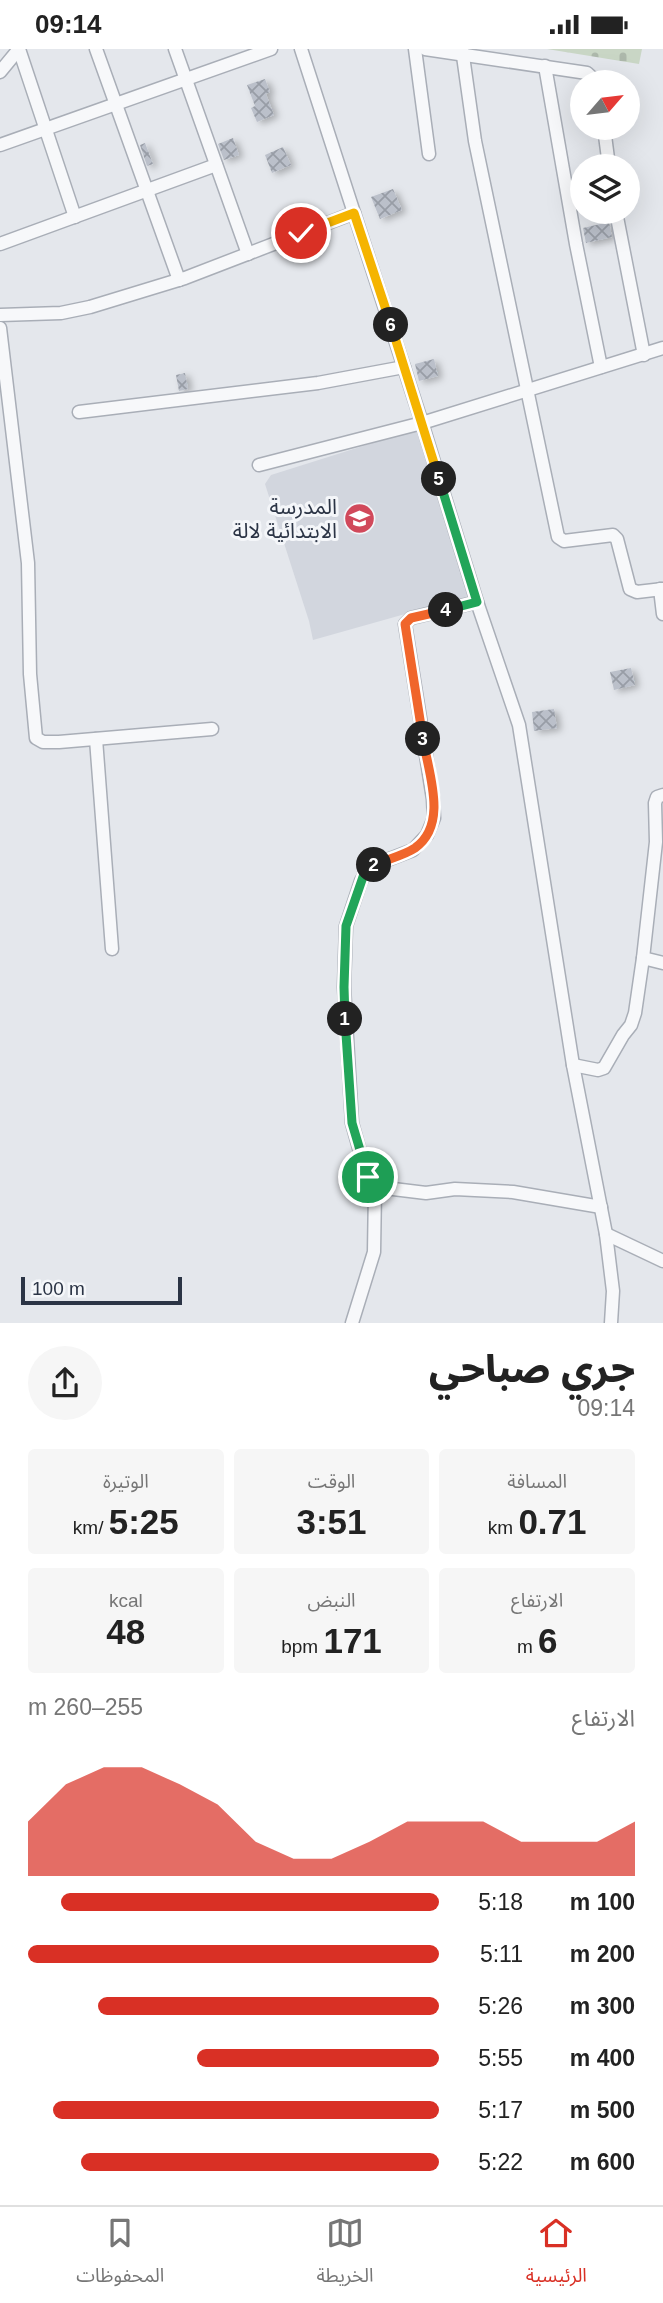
<!DOCTYPE html>
<html lang="ar">
<head>
<meta charset="utf-8">
<style>
  :root { --surface:#fff; --page:#f6f6f6; --text:#222; --muted:#767676; --line:#e0e0e0; --accent:#d93025 }
  body { margin:0; font-family:Arial,"Noto Sans Arabic",sans-serif; background:var(--page); color:var(--text); direction:rtl; height:100vh; display:flex; flex-direction:column; font-size:26px; white-space:nowrap }
  * { box-sizing:border-box; margin:0 }
  p { font-size:23px; color:var(--muted) }
  .icon { flex:none; width:38px; height:38px; fill:none; stroke:currentColor; stroke-width:2; stroke-linecap:round; stroke-linejoin:round }
  .map { position:relative; height:1274px; overflow:hidden; direction:ltr }
  .panel { display:flex; flex-direction:column; background:var(--surface); flex:1 }
  .panel>* { flex:none }
  .needle { width:46px; rotate:62deg }
  .tools { position:absolute; left:570px; top:21px; display:grid; gap:14px }
  .tools a { display:grid; place-items:center; width:70px; height:70px; border-radius:50%; background:var(--surface); box-shadow:0 7px 28px #0002; font-size:35px }
  .scale { position:absolute; left:21px; bottom:18px; width:161px; box-sizing:border-box; padding-left:7px; border:4px solid #2b3445; border-top:0; font-size:19px; line-height:24px; white-space:nowrap; color:#2b3445; -webkit-text-stroke:5px #f4f6f9; paint-order:stroke }
  .pin { position:absolute; display:grid; place-items:center; width:60px; height:60px; color:#fff; margin:-30px; border:4px solid #fff; border-radius:50%; box-shadow:0 2px 7px #0007 }
  .km { position:absolute; width:35px; height:35px; margin:-18px; border-radius:50%; background:#222; color:#fff; font-size:19px; line-height:35px; text-align:center }
  .round { display:grid; place-items:center; flex:none; width:74px; height:74px; border-radius:37px; background:var(--page) }
  .headline { display:flex; align-items:center; justify-content:space-between; height:119px; padding:0 28px }
  h1 { font-size:38px; font-weight:800; line-height:52px }
  .figures { display:grid; grid-template-columns:repeat(3,1fr); gap:10px; height:119px; padding:7px 28px }
  .figures div { display:grid; align-content:center; border-radius:7px; background:var(--page); text-align:center }
  .figures b { font-size:35px; font-weight:800 }
  .figures small { font-size:19px; font-weight:400 }
  .figures p { font-size:19px }
  .chart { height:196px; padding:14px 28px }
  .chart p { display:flex; justify-content:space-between }
  .chart svg { width:100%; height:126px; margin-top:7px; fill:var(--accent); opacity:.7 }
  ul { padding:0 28px; list-style:none; font-size:23px }
  li { display:grid; grid-template-columns:112px 84px 1fr; align-items:center; height:52px }
  li i { height:18px; border-radius:9px; background:var(--accent) }
  .status { display:flex; justify-content:space-between; align-items:center; height:49px; padding:0 35px; background:var(--surface); direction:ltr }
  .status svg { height:19px; fill:currentColor }
  .menu { display:flex; justify-content:space-around; align-items:center; height:98px; border-top:2px solid var(--line); background:var(--surface); font-size:19px; color:var(--muted) }
  .menu a { display:grid; justify-items:center; gap:4px }
  .menu .selected { color:var(--accent) }
  .map>svg:first-child { display:block }
</style>
</head>
<body>
<div class="status"><b>09:14</b><svg viewBox="0 0 49 12"><path d="M0 12V9h3v3zM5 12V6h3v6zM10 12V3h3v9zM15 12V0h3v12zM26 1h20v11H26zM47 4h2v5h-2z"/></svg></div>
<div class="map">
<svg width="663" height="1274" viewBox="0 0 663 1274">
  <defs>
    <pattern id="cemetery-stones" width="16" height="16" patternUnits="userSpaceOnUse" patternTransform="scale(1.75)"><rect width="16" height="16" fill="#c9d6c5"/><path d="M2 7V4a2 2 0 0 1 4 0v3zM10 15v-3a2 2 0 0 1 4 0v3z" fill="#adb8ab"/></pattern>
    <pattern id="building-cross-hatch" width="8" height="8" patternUnits="userSpaceOnUse" patternTransform="scale(1.75)"><rect width="8" height="8" fill="#bbc0ca"/><path d="M0 0l8 8M0 8l8-8" fill="none" stroke="#989da6"/></pattern>
    <filter id="shadow"><feDropShadow dx="4.5" dy="2.5" stdDeviation="3.5" flood-color="#0004"/></filter>
  </defs>
  <rect width="100%" height="100%" fill="#e4e7ec"/>
  <path fill="#d2d6de" d="M 417,380 L 469,547 L 313,591 L 309,572 L 265,435 L 271,426 Z"/>
  <path fill="url(#cemetery-stones)" d="M 547,0 L 642,0 L 639,15 Z"/>
  <g fill="url(#building-cross-hatch)" filter="url(#shadow)">
    <path d="M 265,30 L 270,43 L 266,45 L 274,66 L 257,73 L 251,59 L 255,57 L 247,36 Z"/>
    <path d="M 233,89 L 239,106 L 224,111 L 218,95 Z"/>
    <path d="M 145,94 L 153,115 L 147,117 L 140,96 Z"/>
    <path d="M 283,98 L 291,116 L 272,124 L 265,106 Z"/>
    <path d="M 393,140 L 402,161 L 380,170 L 371,148 Z"/>
    <path d="M 609,173 L 612,188 L 586,194 L 583,179 Z"/>
    <path d="M 434,310 L 438,327 L 419,332 L 415,315 Z"/>
    <path d="M 185,324 L 188,340 L 179,342 L 176,326 Z"/>
    <path d="M 631,619 L 635,636 L 614,641 L 610,623 Z"/>
    <path d="M 554,660 L 557,679 L 534,682 L 532,663 Z"/>
  </g>
  <g fill="none" stroke-linecap="round" stroke-linejoin="round">
    <defs>
      <g id="minor">
        <path d="M 19,0 L 75,168"/>
        <path d="M 96,0 L 179,231"/>
        <path d="M 175,0 L 248,205"/>
        <path d="M 301,0 L 422,374 L 477,553 L 519,676 L 573,1016 L 606,1185 L 613,1242 L 611,1274"/>
        <path d="M 415,0 L 429,105"/>
        <path d="M 425,0 L 587,24 L 597,33"/>
        <path d="M 462,0 L 475,92 L 558,488 L 564,492 L 613,486 L 617,490 L 630,540 L 637,543 L 663,540"/>
        <path d="M 545,17 L 576,195 L 601,318"/>
        <path d="M 0,23 L 19,0"/>
        <path d="M 604,79 L 609,117"/>
        <path d="M 0,96 L 271,0"/>
        <path d="M 616,163 L 644,306"/>
        <path d="M 0,195 L 216,116"/>
        <path d="M 0,266 L 61,264 L 90,258 L 185,229 L 354,164"/>
        <path d="M 0,279 L 28,514 L 30,625 L 36,689 L 43,693 L 59,693 L 212,680"/>
        <path d="M 79,363 L 318,334 L 404,318"/>
        <path d="M 259,416 L 422,374 L 663,299"/>
        <path d="M 660,540 L 663,565"/>
        <path d="M 96,690 L 112,900"/>
        <path d="M 663,746 L 657,748 L 655,754 L 656,793 L 643,909 L 663,914"/>
        <path d="M 573,1016 L 598,1021 L 604,1019 L 623,986 L 631,976 L 635,964 L 643,909"/>
        <path d="M 375,1141 L 364,1117 L 352,1074 L 344,938 L 346,877 L 361,832 L 368,820 L 374,816 L 413,801 L 427,786 L 434,769 L 433,750 L 405,575 L 411,569 L 477,553"/>
        <path d="M 606,1185 L 663,1212"/>
        <path d="M 352,1274 L 374,1203 L 375,1141 L 385,1139 L 426,1144 L 455,1140 L 513,1143 L 601,1158"/>
      </g>
    </defs>
    <use href="#minor" stroke="#a9aeb7" stroke-width="15"/>
    <use href="#minor" stroke="#f7f8fa" stroke-width="12"/>
  </g>
  <g fill="none" stroke-linecap="round" stroke-linejoin="round">
    <defs>
      <path id="split-1" d="M 345,970 L 352,1074 L 368,1128"/>
      <path id="split-2" d="M 345,970 L 344,938 L 346,877 L 364,825 L 374,816"/>
      <path id="split-3" d="M 374,816 C 387,810 403,807 415,799 C 449,775 428,723 423,690"/>
      <path id="split-4" d="M 423,690 L 405,575 L 411,569 L 446,561"/>
      <path id="split-5" d="M 439,430 L 477,553 L 446,561"/>
      <path id="split-6" d="M 391,276 L 439,430"/>
      <path id="split-7" d="M 301,184 L 354,164 L 391,276"/>
    </defs>
    <use href="#split-1" stroke="#fff" stroke-width="14"/>
    <use href="#split-2" stroke="#fff" stroke-width="14"/>
    <use href="#split-3" stroke="#fff" stroke-width="14"/>
    <use href="#split-4" stroke="#fff" stroke-width="14"/>
    <use href="#split-5" stroke="#fff" stroke-width="14"/>
    <use href="#split-6" stroke="#fff" stroke-width="14"/>
    <use href="#split-7" stroke="#fff" stroke-width="14"/>
    <use href="#split-1" stroke="#22a559" stroke-width="9"/>
    <use href="#split-2" stroke="#22a559" stroke-width="9"/>
    <use href="#split-3" stroke="#f0652b" stroke-width="9"/>
    <use href="#split-4" stroke="#f0652b" stroke-width="9"/>
    <use href="#split-5" stroke="#22a559" stroke-width="9"/>
    <use href="#split-6" stroke="#f5b400" stroke-width="9"/>
    <use href="#split-7" stroke="#f5b400" stroke-width="9"/>
  </g>
  <defs>
    <symbol id="school-disc" viewBox="-11 -11 22 22"><circle r="9.5" fill="#d1495b" stroke="#f4f6f9"/><path d="M0-5L7-2L0 1L-7-2ZM-4 1L0 2.5L4 1V4Q0 6-4 4Z" fill="#fff"/></symbol>
  </defs>
  <g fill-rule="evenodd">
    <use href="#school-disc" x="342" y="452" width="35" height="35"/>
  </g>
  <g text-anchor="middle" dominant-baseline="central" stroke-width="6" stroke-linejoin="round" paint-order="stroke">
    <g font-size="21" fill="#2b3445" stroke="#f4f6f9" text-anchor="end">
      <text x="337" y="457">المدرسة<tspan x="337" dy="24">الابتدائية لالة</tspan></text>
    </g>
  </g>
</svg>
<div class="tools">
<a><svg class="needle" viewBox="-14 -14 28 28"><path d="M0-13l5 13h-10z" fill="#e53935"/><path d="M0 13l5-13h-10z" fill="#767676"/></svg></a>
<a><svg class="icon" aria-label="layers" viewBox="0 0 24 24"><path d="M12 4l9 5-9 5-9-5zM3 14l9 5 9-5"/></svg></a>
</div>
<div class="scale">100 m</div>
<div class="pin" style="left:368px;top:1128px;background:#1e9e55"><svg class="icon" aria-label="arrive" viewBox="0 0 24 24"><path d="M6 21V4h12l-3 4 3 4H6"/></svg></div>
<div class="pin" style="left:301px;top:184px;background:#d93025"><svg class="icon" aria-label="check" viewBox="0 0 24 24"><path d="M5 12l5 5 9-10"/></svg></div>
<b class="km" style="left:345px;top:970px">1</b>
<b class="km" style="left:374px;top:816px">2</b>
<b class="km" style="left:423px;top:690px">3</b>
<b class="km" style="left:446px;top:561px">4</b>
<b class="km" style="left:439px;top:430px">5</b>
<b class="km" style="left:391px;top:276px">6</b>
</div>
<section class="panel">
<div class="headline"><div><h1>جري صباحي</h1><p>09:14</p></div><a class="round"><svg class="icon" aria-label="share" viewBox="0 0 24 24"><path d="M12 15V3M7 8l5-5 5 5M5 13v7h14v-7"/></svg></a></div>
<div class="figures">
<div><p>المسافة</p><b>0.71<small> km</small></b></div>
<div><p>الوقت</p><b>3:51</b></div>
<div><p>الوتيرة</p><b>5:25<small> /km</small></b></div>
</div>
<div class="figures">
<div><p>الارتفاع</p><b>6<small> m</small></b></div>
<div><p>النبض</p><b>171<small> bpm</small></b></div>
<div><p>kcal</p><b>48</b></div>
</div>
<div class="chart"><p><span>الارتفاع</span>255–260 m</p>
<svg viewBox="0 0 160 44" preserveAspectRatio="none"><path d="M0 44V25L10 12L20 6L30 6L40 12L50 19L60 32L70 38L80 38L90 32L100 25L110 25L120 25L130 32L140 32L150 32L160 25V44z"/></svg>
</div>
<ul>
<li><b>100 m</b>5:18<i style="width:92%"></i></li>
<li><b>200 m</b>5:11<i style="width:100%"></i></li>
<li><b>300 m</b>5:26<i style="width:83%"></i></li>
<li><b>400 m</b>5:55<i style="width:59%"></i></li>
<li><b>500 m</b>5:17<i style="width:94%"></i></li>
<li><b>600 m</b>5:22<i style="width:87%"></i></li>
</ul>
</section>
<nav class="menu">
<a class="selected"><svg class="icon" aria-label="home" viewBox="0 0 24 24"><path d="M3 11l9-7 9 7M6 9v11h12V9"/></svg>الرئيسية</a>
<a><svg class="icon" aria-label="map" viewBox="0 0 24 24"><path d="M3 6l6-2 6 2 6-2v14l-6 2-6-2-6 2zM9 4v14M15 6v14"/></svg>الخريطة</a>
<a><svg class="icon" aria-label="saved" viewBox="0 0 24 24"><path d="M7 4h10v16l-5-4-5 4z"/></svg>المحفوظات</a>
</nav>
</body>
</html>
